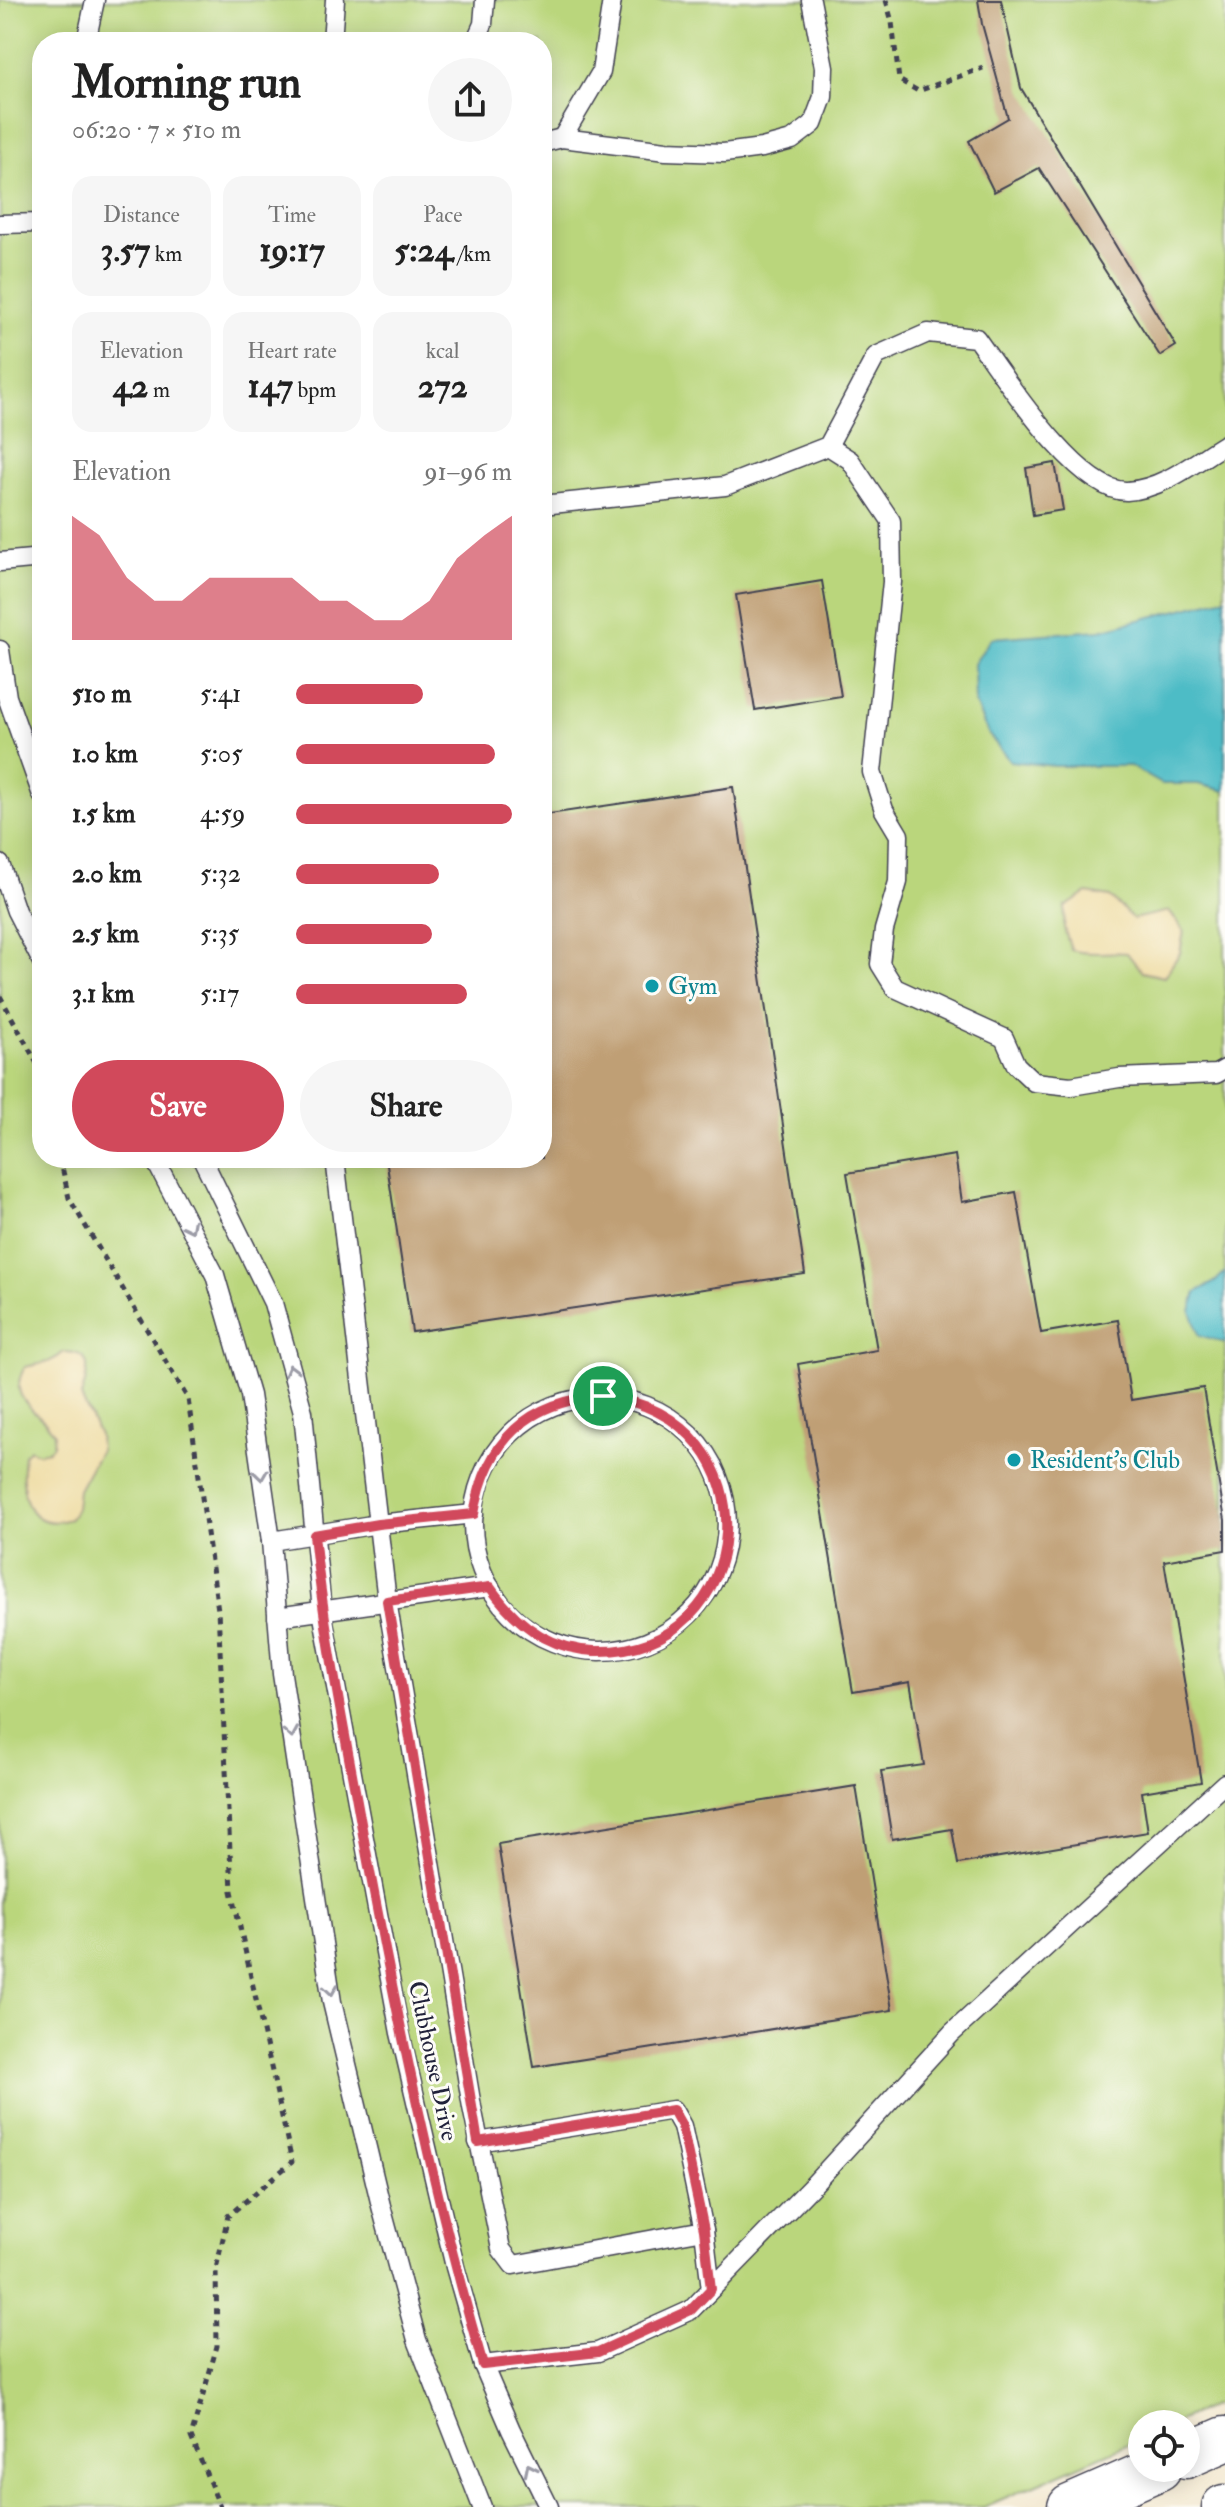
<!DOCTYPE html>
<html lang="en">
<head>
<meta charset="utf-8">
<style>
  :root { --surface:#fff; --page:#f6f6f6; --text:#222; --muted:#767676; --accent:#d1495b }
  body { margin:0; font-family:"IM FELL Double Pica",serif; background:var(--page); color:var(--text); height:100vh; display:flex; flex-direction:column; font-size:30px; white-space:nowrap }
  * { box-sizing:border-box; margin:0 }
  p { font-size:26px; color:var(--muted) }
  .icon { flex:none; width:44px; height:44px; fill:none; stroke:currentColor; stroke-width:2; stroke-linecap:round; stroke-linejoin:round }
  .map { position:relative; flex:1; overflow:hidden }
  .drawer { position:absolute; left:32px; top:32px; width:520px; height:1136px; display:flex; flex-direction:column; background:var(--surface); border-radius:32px; box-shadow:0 4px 20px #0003 }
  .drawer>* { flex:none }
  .fabs { position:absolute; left:1128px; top:2410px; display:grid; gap:16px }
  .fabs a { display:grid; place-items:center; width:72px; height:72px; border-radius:50%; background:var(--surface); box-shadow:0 4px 20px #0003; font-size:40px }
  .pin { position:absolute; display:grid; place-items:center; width:68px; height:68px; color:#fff; margin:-34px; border:4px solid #fff; border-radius:50%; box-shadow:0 2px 8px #0007 }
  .round { display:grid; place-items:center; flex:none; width:84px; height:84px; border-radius:42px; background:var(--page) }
  .overview { display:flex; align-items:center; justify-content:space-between; height:136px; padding:0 40px }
  h1 { font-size:44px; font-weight:700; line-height:60px }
  .stats { display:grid; grid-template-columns:repeat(3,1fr); gap:12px; height:136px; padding:8px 40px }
  .stats div { display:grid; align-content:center; border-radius:20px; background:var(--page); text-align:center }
  .stats b { font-size:34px; font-weight:700 }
  .stats small { font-size:22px; font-weight:400 }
  .stats p { font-size:22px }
  .chart { height:224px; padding:16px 40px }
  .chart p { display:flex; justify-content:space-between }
  .chart svg { width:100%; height:144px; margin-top:8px; fill:var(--accent); opacity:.7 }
  .cta { display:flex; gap:16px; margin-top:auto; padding:16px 40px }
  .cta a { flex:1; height:92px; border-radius:48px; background:var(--accent); color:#fff; font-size:32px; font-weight:700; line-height:92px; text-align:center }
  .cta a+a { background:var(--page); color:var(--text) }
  ul { padding:0 40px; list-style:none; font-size:26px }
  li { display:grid; grid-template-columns:128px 96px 1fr; align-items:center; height:60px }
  li i { height:20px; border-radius:10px; background:var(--accent) }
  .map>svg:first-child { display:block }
</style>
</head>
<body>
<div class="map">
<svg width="1225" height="2507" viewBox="0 0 1225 2507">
  <rect width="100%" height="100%" fill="#fdfcf7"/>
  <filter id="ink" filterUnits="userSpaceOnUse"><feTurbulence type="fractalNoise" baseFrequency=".0125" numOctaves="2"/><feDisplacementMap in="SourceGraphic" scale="16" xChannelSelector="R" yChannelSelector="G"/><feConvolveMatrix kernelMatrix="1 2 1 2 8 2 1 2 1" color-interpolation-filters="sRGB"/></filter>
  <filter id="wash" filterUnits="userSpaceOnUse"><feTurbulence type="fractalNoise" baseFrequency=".006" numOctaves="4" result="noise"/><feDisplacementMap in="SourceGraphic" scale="32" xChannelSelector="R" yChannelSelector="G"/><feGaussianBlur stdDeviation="1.8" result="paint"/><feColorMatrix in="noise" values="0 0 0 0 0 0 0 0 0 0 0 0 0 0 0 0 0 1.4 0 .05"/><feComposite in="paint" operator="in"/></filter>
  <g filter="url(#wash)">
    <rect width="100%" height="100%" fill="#f3e8d0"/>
    <path fill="#bad67c" stroke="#6e7c5c" stroke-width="2" fill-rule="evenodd" d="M 0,0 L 1225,0 L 1225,2400 L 1172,2424 L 1142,2424 L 1142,2438 L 984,2507 L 0,2507 ZM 42,42 L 542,42 L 542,1158 L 42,1158 Z"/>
    <g fill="#eeda9e" stroke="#887e6c" stroke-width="2">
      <path d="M 1087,893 L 1110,897 L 1133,919 L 1169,911 L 1184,931 L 1180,953 L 1164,977 L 1142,972 L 1127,953 C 1108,951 1090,956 1071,950 L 1064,928 L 1065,907 Z"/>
      <path d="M 64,1352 C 97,1352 87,1375 81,1397 L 99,1435 L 100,1450 L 78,1490 L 76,1508 L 70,1519 C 23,1533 20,1488 24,1454 L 30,1449 L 38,1453 L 48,1451 L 53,1445 L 54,1433 C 39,1410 5,1400 25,1367 C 41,1363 51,1364 64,1352 Z"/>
    </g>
    <g fill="#4ebcc6" stroke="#386f80" stroke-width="2">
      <path d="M 1225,598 L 1225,791 L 1198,784 L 1162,784 L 1130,766 L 1054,766 L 1010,761 L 989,735 L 975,704 L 974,664 L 991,638 L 1100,630 Z"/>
      <path d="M 1225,1272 L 1225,1343 L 1199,1335 L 1191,1311 L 1196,1292 L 1215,1282 Z"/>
    </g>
    <g id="blocks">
      <g fill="#bf9f75">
        <path d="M 978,0 L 1001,0 L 1021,88 L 1176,346 L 1160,356 L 1039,168 L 994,192 L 969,141 L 1008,118 L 982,24 Z"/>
        <path d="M 1055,463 L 1063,510 L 1033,515 L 1026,468 Z"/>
        <path d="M 822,581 L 841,696 L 755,710 L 736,595 Z"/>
        <path d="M 733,787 L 805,1274 L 412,1332 L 386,1158 L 542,1158 L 542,815 Z"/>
        <path d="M 955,1155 L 962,1202 L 1016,1192 L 1041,1333 L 1118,1320 L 1131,1400 L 1203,1388 L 1225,1520 L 1225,1550 L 1164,1561 L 1201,1782 L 1142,1792 L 1148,1832 L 958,1864 L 952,1829 L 892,1839 L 881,1771 L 924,1765 L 910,1682 L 853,1692 L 798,1364 L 877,1350 L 847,1173 Z"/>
        <path d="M 856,1786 L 892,2010 L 534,2067 L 498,1844 Z"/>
      </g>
    </g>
  </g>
  <g filter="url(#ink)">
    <use href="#blocks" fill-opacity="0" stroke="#414051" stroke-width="2"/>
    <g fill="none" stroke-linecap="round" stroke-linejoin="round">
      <defs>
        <g id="lane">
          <path d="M 86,42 L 95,0"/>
          <path d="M 332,42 L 335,0"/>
          <path d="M 475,42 L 483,24 L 485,0"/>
          <path d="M 562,138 L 601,72 L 612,0"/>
          <path d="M 542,143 L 562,138 L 666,151 L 724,153 L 762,148 L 792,140 L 813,124 L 823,97 L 824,67 L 811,0"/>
          <path d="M 0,224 L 42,223"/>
          <path d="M 828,446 L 850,460 L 891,521 L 892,582 L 872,772 L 884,810 L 899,835 L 898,882 L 884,930 L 880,964 L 895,988 L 1004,1038 L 1016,1065 L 1034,1082 L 1071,1086 L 1119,1078 L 1216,1074 L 1225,1069"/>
          <path d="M 542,505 L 725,486 L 828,446 L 876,356 L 928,333 L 976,338 C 1003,375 1078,493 1127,491 C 1163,489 1195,462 1225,444"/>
          <path d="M 0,562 L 42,558"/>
          <path d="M 0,650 L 7,697 L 42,795"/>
          <path d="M 0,864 L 16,911 L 42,962"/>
          <path d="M 154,1158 L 215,1275 L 250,1395 L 271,1541 L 282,1674 L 332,2002 L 381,2206 L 417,2340 L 482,2507"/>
          <path d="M 202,1158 L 273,1303 L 303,1412 L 322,1611 L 400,2033 L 455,2267 L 483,2365 L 511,2430 L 549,2507"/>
          <path d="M 335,1158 L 387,1601 L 472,2107 L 501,2249 L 513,2265 L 704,2230 L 711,2289"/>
          <circle cx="600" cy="1524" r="127"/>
          <path d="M 271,1541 L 378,1524 L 474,1514"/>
          <path d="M 277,1617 L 490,1587"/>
          <path d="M 478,2142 L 673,2110 L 682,2126 L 704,2230"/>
          <path d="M 483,2365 L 598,2352 L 691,2310 L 814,2184 L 952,2033 L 1225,1783"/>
        </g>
        <g id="secondary">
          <path d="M 1186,2456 L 1225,2439"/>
          <path d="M 1070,2507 L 1159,2468"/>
          <path d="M 1224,2507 L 1225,2507"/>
        </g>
      </defs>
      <use href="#lane" stroke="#414051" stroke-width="21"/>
      <use href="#secondary" stroke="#414051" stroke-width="47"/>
      <g stroke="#414051" stroke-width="5" stroke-dasharray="6 6" stroke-linecap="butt">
        <path d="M 886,0 L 892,22 L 899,80 L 918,91 L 983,68"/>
        <path d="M 0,996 L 40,1069 L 42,1080"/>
        <path d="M 60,1158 L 69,1198 L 188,1399 L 218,1610 L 232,1891 L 292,2162 L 228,2216 L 216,2269 L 217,2346 L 191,2437 L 220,2507"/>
      </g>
      <use href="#lane" stroke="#fff" stroke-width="18"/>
      <use href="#secondary" stroke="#fff" stroke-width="44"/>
    </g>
    <defs><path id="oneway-chevron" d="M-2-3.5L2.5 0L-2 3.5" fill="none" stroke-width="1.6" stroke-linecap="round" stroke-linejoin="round" transform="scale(2)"/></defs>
    <g stroke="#9c9ca7">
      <use href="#oneway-chevron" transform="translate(190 1227) rotate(63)"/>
      <use href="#oneway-chevron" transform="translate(291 1370) rotate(-105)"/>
      <use href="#oneway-chevron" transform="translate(261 1475) rotate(82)"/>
      <use href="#oneway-chevron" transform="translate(291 1733) rotate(81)"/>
      <use href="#oneway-chevron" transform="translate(331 1990) rotate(81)"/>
      <use href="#oneway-chevron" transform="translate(530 2469) rotate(-116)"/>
    </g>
  </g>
  <g fill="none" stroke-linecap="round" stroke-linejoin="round" filter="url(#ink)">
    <defs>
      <path id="route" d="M 603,1396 C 779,1417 758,1656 594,1651 C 548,1649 515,1623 490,1587 L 387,1601 L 478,2142 L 673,2110 L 682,2126 L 704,2230 L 711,2289 L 691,2310 L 598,2352 L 483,2365 C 433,2192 397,2017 364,1840 C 346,1738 325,1638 314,1535 L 378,1524 L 474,1514 C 486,1441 529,1400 603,1396 Z"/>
    </defs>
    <use href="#route" stroke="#fff" stroke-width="16"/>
    <use href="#route" stroke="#d1495b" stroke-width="10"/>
  </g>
  <g fill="#0f9aa8" stroke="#fdfcf7" stroke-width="3">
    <circle cx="652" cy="986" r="8"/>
    <circle cx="1014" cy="1460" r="8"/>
  </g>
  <g text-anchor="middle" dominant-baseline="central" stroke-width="6" stroke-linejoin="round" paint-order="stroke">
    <g font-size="24" fill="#0d838f" stroke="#fdfcf7" text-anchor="start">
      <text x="668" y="986">Gym</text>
      <text x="1030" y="1460">Resident's Club</text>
    </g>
    <g font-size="24" fill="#22223b" stroke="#fdfcf7">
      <text transform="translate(433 2061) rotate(78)">Clubhouse Drive</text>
    </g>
  </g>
</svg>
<div class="fabs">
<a><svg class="icon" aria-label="locate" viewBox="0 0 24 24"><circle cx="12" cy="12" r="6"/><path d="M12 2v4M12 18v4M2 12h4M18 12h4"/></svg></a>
</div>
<div class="pin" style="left:603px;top:1396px;background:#1e9e55"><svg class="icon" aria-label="arrive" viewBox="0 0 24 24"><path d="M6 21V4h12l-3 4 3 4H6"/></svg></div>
<section class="drawer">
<div class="overview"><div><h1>Morning run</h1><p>06:20 · 7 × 510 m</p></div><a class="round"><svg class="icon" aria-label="share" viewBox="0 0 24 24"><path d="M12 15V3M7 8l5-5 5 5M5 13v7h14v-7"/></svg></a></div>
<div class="stats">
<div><p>Distance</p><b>3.57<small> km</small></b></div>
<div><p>Time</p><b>19:17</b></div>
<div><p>Pace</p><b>5:24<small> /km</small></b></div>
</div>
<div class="stats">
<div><p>Elevation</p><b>42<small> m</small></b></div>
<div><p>Heart rate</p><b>147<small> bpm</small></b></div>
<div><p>kcal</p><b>272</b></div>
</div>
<div class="chart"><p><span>Elevation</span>91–96 m</p>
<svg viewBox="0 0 160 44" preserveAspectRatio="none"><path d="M0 44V6L10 12L20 25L30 32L40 32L50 25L60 25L70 25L80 25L90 32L100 32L110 38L120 38L130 32L140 19L150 12L160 6V44z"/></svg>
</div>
<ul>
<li><b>510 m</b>5:41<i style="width:59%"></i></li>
<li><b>1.0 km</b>5:05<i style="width:92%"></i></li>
<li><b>1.5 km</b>4:59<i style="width:100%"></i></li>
<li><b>2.0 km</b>5:32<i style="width:66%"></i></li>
<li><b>2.5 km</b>5:35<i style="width:63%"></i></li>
<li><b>3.1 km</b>5:17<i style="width:79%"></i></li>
</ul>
<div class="cta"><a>Save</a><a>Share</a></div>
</section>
</div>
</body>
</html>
